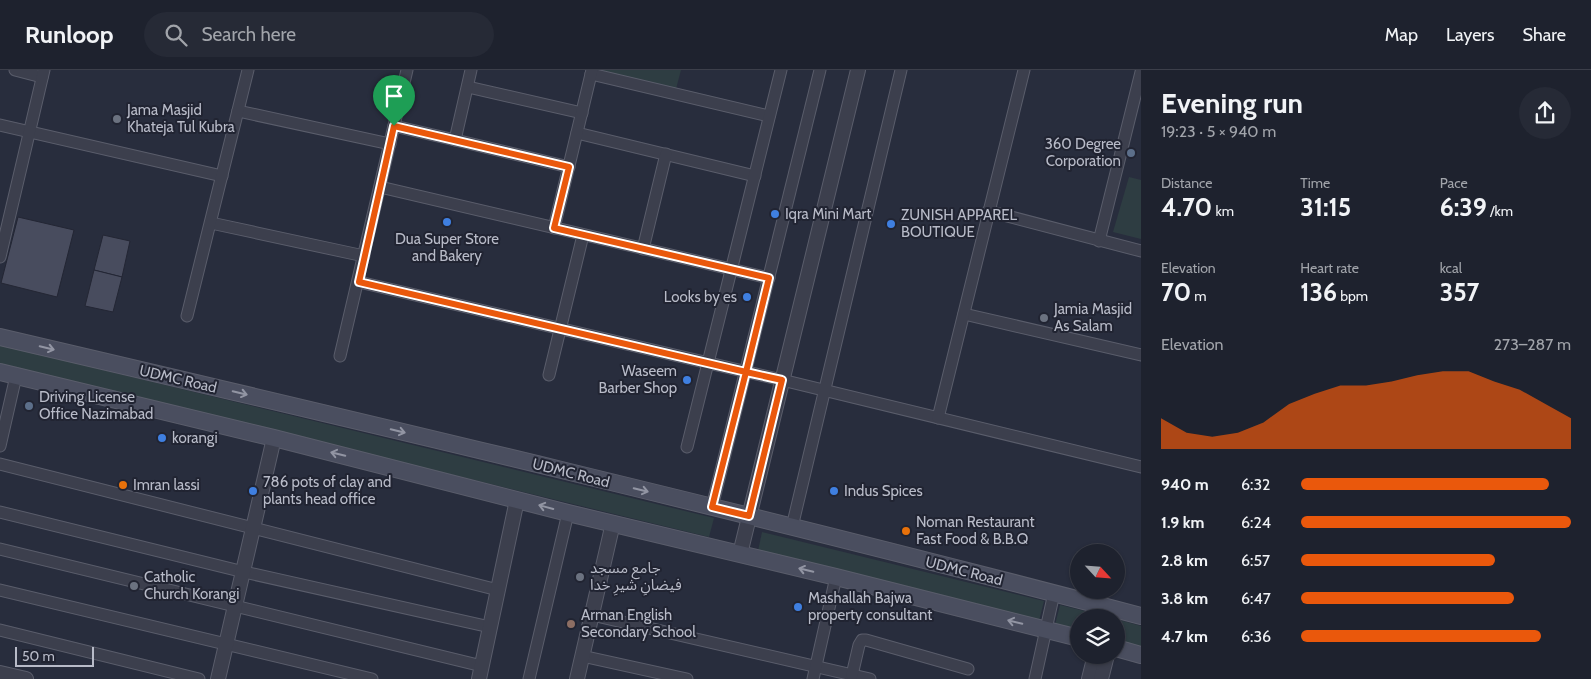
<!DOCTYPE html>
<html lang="en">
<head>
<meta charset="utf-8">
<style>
  :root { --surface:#1e222e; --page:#262a36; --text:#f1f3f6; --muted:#a1a4aa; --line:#3c3f4a; --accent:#ea580c }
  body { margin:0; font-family:Cabin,"Noto Sans Arabic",sans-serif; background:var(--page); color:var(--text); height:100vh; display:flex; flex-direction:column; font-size:19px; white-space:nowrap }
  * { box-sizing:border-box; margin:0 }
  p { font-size:16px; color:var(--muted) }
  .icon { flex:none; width:28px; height:28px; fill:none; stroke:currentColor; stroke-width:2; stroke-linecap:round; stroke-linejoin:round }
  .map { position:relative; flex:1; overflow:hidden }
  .details { display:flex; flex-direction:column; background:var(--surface); width:450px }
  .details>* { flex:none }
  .needle { width:32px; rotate:116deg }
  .buttons { position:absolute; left:1070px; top:474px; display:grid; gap:10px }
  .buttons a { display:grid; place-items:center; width:55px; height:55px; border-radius:50%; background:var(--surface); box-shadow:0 1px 4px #0004,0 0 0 1px var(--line); font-size:25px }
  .scale { position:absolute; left:15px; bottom:12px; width:79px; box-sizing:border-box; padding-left:5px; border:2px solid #b8bbc8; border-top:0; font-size:14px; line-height:18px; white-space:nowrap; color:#b8bbc8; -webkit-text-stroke:4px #212432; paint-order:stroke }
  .pin { position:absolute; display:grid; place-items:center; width:42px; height:42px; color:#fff; margin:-51px -21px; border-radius:50% 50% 50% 0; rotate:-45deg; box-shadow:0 0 5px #0007 }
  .pin .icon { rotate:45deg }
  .round { display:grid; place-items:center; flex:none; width:52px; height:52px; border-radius:26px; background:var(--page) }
  .overview { display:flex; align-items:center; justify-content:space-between; height:85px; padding:0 20px }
  h1 { font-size:28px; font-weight:800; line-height:38px }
  .stats { display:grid; grid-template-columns:repeat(3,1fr); gap:8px; height:85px; padding:5px 20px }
  .stats div { display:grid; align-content:center }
  .stats b { font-size:25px; font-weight:800 }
  .stats small { font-size:14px; font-weight:400 }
  .stats p { font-size:14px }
  .chart { height:140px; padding:10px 20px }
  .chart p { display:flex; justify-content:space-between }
  .chart svg { width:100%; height:90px; margin-top:5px; fill:var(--accent); opacity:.7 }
  ul { padding:0 20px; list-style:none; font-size:16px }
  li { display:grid; grid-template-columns:80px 60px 1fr; align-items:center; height:38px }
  li i { height:12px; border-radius:6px; background:var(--accent) }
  header { display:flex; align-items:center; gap:30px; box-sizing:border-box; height:70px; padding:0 25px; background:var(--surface); border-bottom:1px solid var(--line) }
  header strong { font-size:24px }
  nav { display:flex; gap:28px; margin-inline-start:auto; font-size:18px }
  .search { width:350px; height:45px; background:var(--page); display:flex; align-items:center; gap:12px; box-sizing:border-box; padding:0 18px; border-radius:28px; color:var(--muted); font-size:19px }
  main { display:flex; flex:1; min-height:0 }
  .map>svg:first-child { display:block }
</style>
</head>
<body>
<header>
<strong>Runloop</strong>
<div class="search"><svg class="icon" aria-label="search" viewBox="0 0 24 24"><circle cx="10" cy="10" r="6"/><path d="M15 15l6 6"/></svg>Search here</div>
<nav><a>Map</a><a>Layers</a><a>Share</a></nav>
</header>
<main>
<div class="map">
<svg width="1141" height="609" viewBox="0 0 1141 609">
  <rect width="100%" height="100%" fill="#282d3d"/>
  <g fill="#2e3d42">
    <path d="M 599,0 L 681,0 L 676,19 Z"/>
    <path d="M 1129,107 L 1141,110 L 1141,169 L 1113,162 Z"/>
    <path d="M 0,275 L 714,448 L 709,467 L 0,295 Z"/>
    <path d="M 762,462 L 1044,531 L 1039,551 L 758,481 Z"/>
    <path d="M 1060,535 L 1109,547 L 1079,548 L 1079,561 L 1055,555 Z"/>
    <path d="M 1116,549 L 1141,556 L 1141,577 L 1116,571 Z"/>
  </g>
  <g fill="#484c5e" stroke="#232634">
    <path d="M 18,147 L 74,160 L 57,227 L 1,213 Z"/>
    <path d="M 103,165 L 130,171 L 122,207 L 94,200 Z"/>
    <path d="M 94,200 L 122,207 L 113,242 L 85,236 Z"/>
  </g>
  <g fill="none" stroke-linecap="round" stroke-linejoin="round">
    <defs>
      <g id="minor">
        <path d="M 15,0 L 42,7"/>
        <path d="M 591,4 L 769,46"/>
        <path d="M 468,17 L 582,43"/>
        <path d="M 238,41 L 390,74"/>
        <path d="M 0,55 L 222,106"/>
        <path d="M 394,56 L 455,70 L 471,0"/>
        <path d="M 577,63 L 755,106"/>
        <path d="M 455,70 L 569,97"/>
        <path d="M 380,117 L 769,208"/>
        <path d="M 988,141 L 1141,181"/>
        <path d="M 211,153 L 364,186"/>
        <path d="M 554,158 L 592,0"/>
        <path d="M 1099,171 L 1141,2"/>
        <path d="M 643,179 L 666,84"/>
        <path d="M 0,187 L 44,0"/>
        <path d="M 359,212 L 782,310 L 1141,397"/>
        <path d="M 964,244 L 1141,285"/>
        <path d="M 187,246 L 248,0"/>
        <path d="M 340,286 L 407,0"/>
        <path d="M 549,305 L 583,165"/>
        <path d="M 938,348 L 1024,0"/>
        <path d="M 0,376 L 16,306"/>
        <path d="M 687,377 L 781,0"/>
        <path d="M 0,394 L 498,520"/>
        <path d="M 712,437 L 820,0"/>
        <path d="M 0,442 L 244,502 L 490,557"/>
        <path d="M 792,457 L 901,0"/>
        <path d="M 0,479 L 482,596"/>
        <path d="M 0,520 L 372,609"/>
        <path d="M 592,545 L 870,609"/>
        <path d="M 0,560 L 199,609"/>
        <path d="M 582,586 L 687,609"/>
        <path d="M 852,605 L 859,575 L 862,570 L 866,570 L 968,599"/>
        <path d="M 529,609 L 568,443"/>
        <path d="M 813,609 L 836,507"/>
        <path d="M 1035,609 L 1054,523"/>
      </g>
      <g id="tertiary">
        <path d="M 740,484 L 858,0"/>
        <path d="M 0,603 L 26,609"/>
        <path d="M 218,609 L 274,368"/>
        <path d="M 479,609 L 517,430"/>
        <path d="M 577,609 L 613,453"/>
        <path d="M 1089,609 L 1095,585"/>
        <path d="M 1101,609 L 1107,585"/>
      </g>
      <g id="secondary">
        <path d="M 0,267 C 381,356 762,446 1141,546"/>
        <path d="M 0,302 L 274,368 L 568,443 L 836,507 L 1079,568"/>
        <path d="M 1116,578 L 1141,585"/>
      </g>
    </defs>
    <use href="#minor" stroke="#5a5d6b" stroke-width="13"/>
    <use href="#tertiary" stroke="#5a5d6b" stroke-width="16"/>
    <use href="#secondary" stroke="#5a5d6b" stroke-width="18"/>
    <use href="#minor" stroke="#3c3f4d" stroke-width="11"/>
    <use href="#tertiary" stroke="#3c3f4d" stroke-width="14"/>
    <use href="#secondary" stroke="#4a4e5f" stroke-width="16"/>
  </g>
  <defs><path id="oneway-shaft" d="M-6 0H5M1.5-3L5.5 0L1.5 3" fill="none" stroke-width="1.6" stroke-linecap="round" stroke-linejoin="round" transform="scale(1.25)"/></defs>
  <g stroke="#9295a3">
    <use href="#oneway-shaft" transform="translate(47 278) rotate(13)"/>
    <use href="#oneway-shaft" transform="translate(240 323) rotate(13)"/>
    <use href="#oneway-shaft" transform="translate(398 361) rotate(14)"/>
    <use href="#oneway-shaft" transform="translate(338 384) rotate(-166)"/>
    <use href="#oneway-shaft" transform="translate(641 420) rotate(14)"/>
    <use href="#oneway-shaft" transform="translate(546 437) rotate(-165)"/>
    <use href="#oneway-shaft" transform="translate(806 500) rotate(-167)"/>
    <use href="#oneway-shaft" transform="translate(1015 552) rotate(-166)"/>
  </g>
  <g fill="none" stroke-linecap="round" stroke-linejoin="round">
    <defs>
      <path id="route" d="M 394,56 L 359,212 L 746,302 L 712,437 L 749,446 L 782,310 L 746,302 L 769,208 L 554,158 L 569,97 L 394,56"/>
    </defs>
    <use href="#route" stroke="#fff" stroke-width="10"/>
    <use href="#route" stroke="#ea580c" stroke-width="6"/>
  </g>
  <g fill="#6b7280" stroke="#212432" stroke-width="2">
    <circle cx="117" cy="49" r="5"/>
    <circle cx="1044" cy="248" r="5"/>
    <circle cx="580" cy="507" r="5"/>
    <circle cx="134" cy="516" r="5"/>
  </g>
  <g fill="#5c6f8a" stroke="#212432" stroke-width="2">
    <circle cx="1131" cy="83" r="5"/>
    <circle cx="29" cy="336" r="5"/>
  </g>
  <g fill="#3f7fe0" stroke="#212432" stroke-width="2">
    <circle cx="775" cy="144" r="5"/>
    <circle cx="447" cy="152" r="5"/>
    <circle cx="891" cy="154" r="5"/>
    <circle cx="747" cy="227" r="5"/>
    <circle cx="687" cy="310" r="5"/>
    <circle cx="162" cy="368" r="5"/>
    <circle cx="253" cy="421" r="5"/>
    <circle cx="834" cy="421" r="5"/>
    <circle cx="798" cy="537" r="5"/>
  </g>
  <g fill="#e8710a" stroke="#212432" stroke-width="2">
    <circle cx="123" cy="415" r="5"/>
    <circle cx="906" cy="461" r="5"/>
  </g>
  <circle fill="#8d6e63" stroke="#212432" stroke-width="2" cx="571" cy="554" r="5"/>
  <g text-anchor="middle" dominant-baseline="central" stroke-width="4" stroke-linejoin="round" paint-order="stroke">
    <g font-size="15" fill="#b8bbc8" stroke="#212432" text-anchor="start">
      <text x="127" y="40">Jama Masjid<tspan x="127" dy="17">Khateja Tul Kubra</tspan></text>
      <text x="1121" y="74" text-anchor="end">360 Degree<tspan x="1121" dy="17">Corporation</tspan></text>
      <text x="785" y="144">Iqra Mini Mart</text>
      <text x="901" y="145">ZUNISH APPAREL<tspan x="901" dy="17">BOUTIQUE</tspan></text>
      <text x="447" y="169" text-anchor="middle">Dua Super Store<tspan x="447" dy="17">and Bakery</tspan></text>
      <text x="737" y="227" text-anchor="end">Looks by es</text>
      <text x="1054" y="239">Jamia Masjid<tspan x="1054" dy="17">As Salam</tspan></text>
      <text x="677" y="301" text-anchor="end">Waseem<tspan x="677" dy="17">Barber Shop</tspan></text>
      <text x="39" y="327">Driving License<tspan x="39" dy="17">Office Nazimabad</tspan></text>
      <text x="172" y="368">korangi</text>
      <text x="263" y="412">786 pots of clay and<tspan x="263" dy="17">plants head office</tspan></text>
      <text x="133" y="415">Imran lassi</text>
      <text x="844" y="421">Indus Spices</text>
      <text x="916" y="452">Noman Restaurant<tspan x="916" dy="17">Fast Food &amp; B.B.Q</tspan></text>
      <text x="590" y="498">جامع مسجد<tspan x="590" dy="17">فیضانِ شیرِ خدا</tspan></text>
      <text x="144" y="507">Catholic<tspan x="144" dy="17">Church Korangi</tspan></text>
      <text x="808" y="528">Mashallah Bajwa<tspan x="808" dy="17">property consultant</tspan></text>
      <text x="581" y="545">Arman English<tspan x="581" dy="17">Secondary School</tspan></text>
    </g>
    <g font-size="15" fill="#b8bbc8" stroke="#212432">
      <text transform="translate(178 309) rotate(13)">UDMC Road</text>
      <text transform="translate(571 403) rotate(14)">UDMC Road</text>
      <text transform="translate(964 501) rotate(14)">UDMC Road</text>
    </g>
  </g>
</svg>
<div class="buttons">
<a><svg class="needle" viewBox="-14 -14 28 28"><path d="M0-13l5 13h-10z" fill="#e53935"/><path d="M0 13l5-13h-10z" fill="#a1a4aa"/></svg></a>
<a><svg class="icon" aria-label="layers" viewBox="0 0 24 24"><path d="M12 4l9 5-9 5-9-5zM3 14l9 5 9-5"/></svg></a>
</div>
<div class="scale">50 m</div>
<div class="pin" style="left:394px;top:56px;background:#1e9e55"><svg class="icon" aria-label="arrive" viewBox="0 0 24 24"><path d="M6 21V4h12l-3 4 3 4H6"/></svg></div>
</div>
<section class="details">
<div class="overview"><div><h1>Evening run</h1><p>19:23 · 5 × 940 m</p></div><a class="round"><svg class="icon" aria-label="share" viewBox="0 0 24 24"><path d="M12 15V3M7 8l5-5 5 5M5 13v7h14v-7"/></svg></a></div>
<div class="stats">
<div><p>Distance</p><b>4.70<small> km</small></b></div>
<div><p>Time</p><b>31:15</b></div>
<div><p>Pace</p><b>6:39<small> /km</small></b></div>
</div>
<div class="stats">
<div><p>Elevation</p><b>70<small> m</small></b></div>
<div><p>Heart rate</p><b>136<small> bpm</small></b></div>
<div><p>kcal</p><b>357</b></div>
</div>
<div class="chart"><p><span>Elevation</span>273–287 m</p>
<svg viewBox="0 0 160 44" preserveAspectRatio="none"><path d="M0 44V29L10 36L20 38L30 36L40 31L50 22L60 17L70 13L80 13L90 11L100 8L110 6L120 6L130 11L140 15L150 22L160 29V44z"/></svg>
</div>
<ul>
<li><b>940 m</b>6:32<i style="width:92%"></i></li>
<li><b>1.9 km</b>6:24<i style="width:100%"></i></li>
<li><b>2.8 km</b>6:57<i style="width:72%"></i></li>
<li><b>3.8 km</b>6:47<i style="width:79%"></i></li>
<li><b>4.7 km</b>6:36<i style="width:89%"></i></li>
</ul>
</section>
</main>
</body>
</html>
